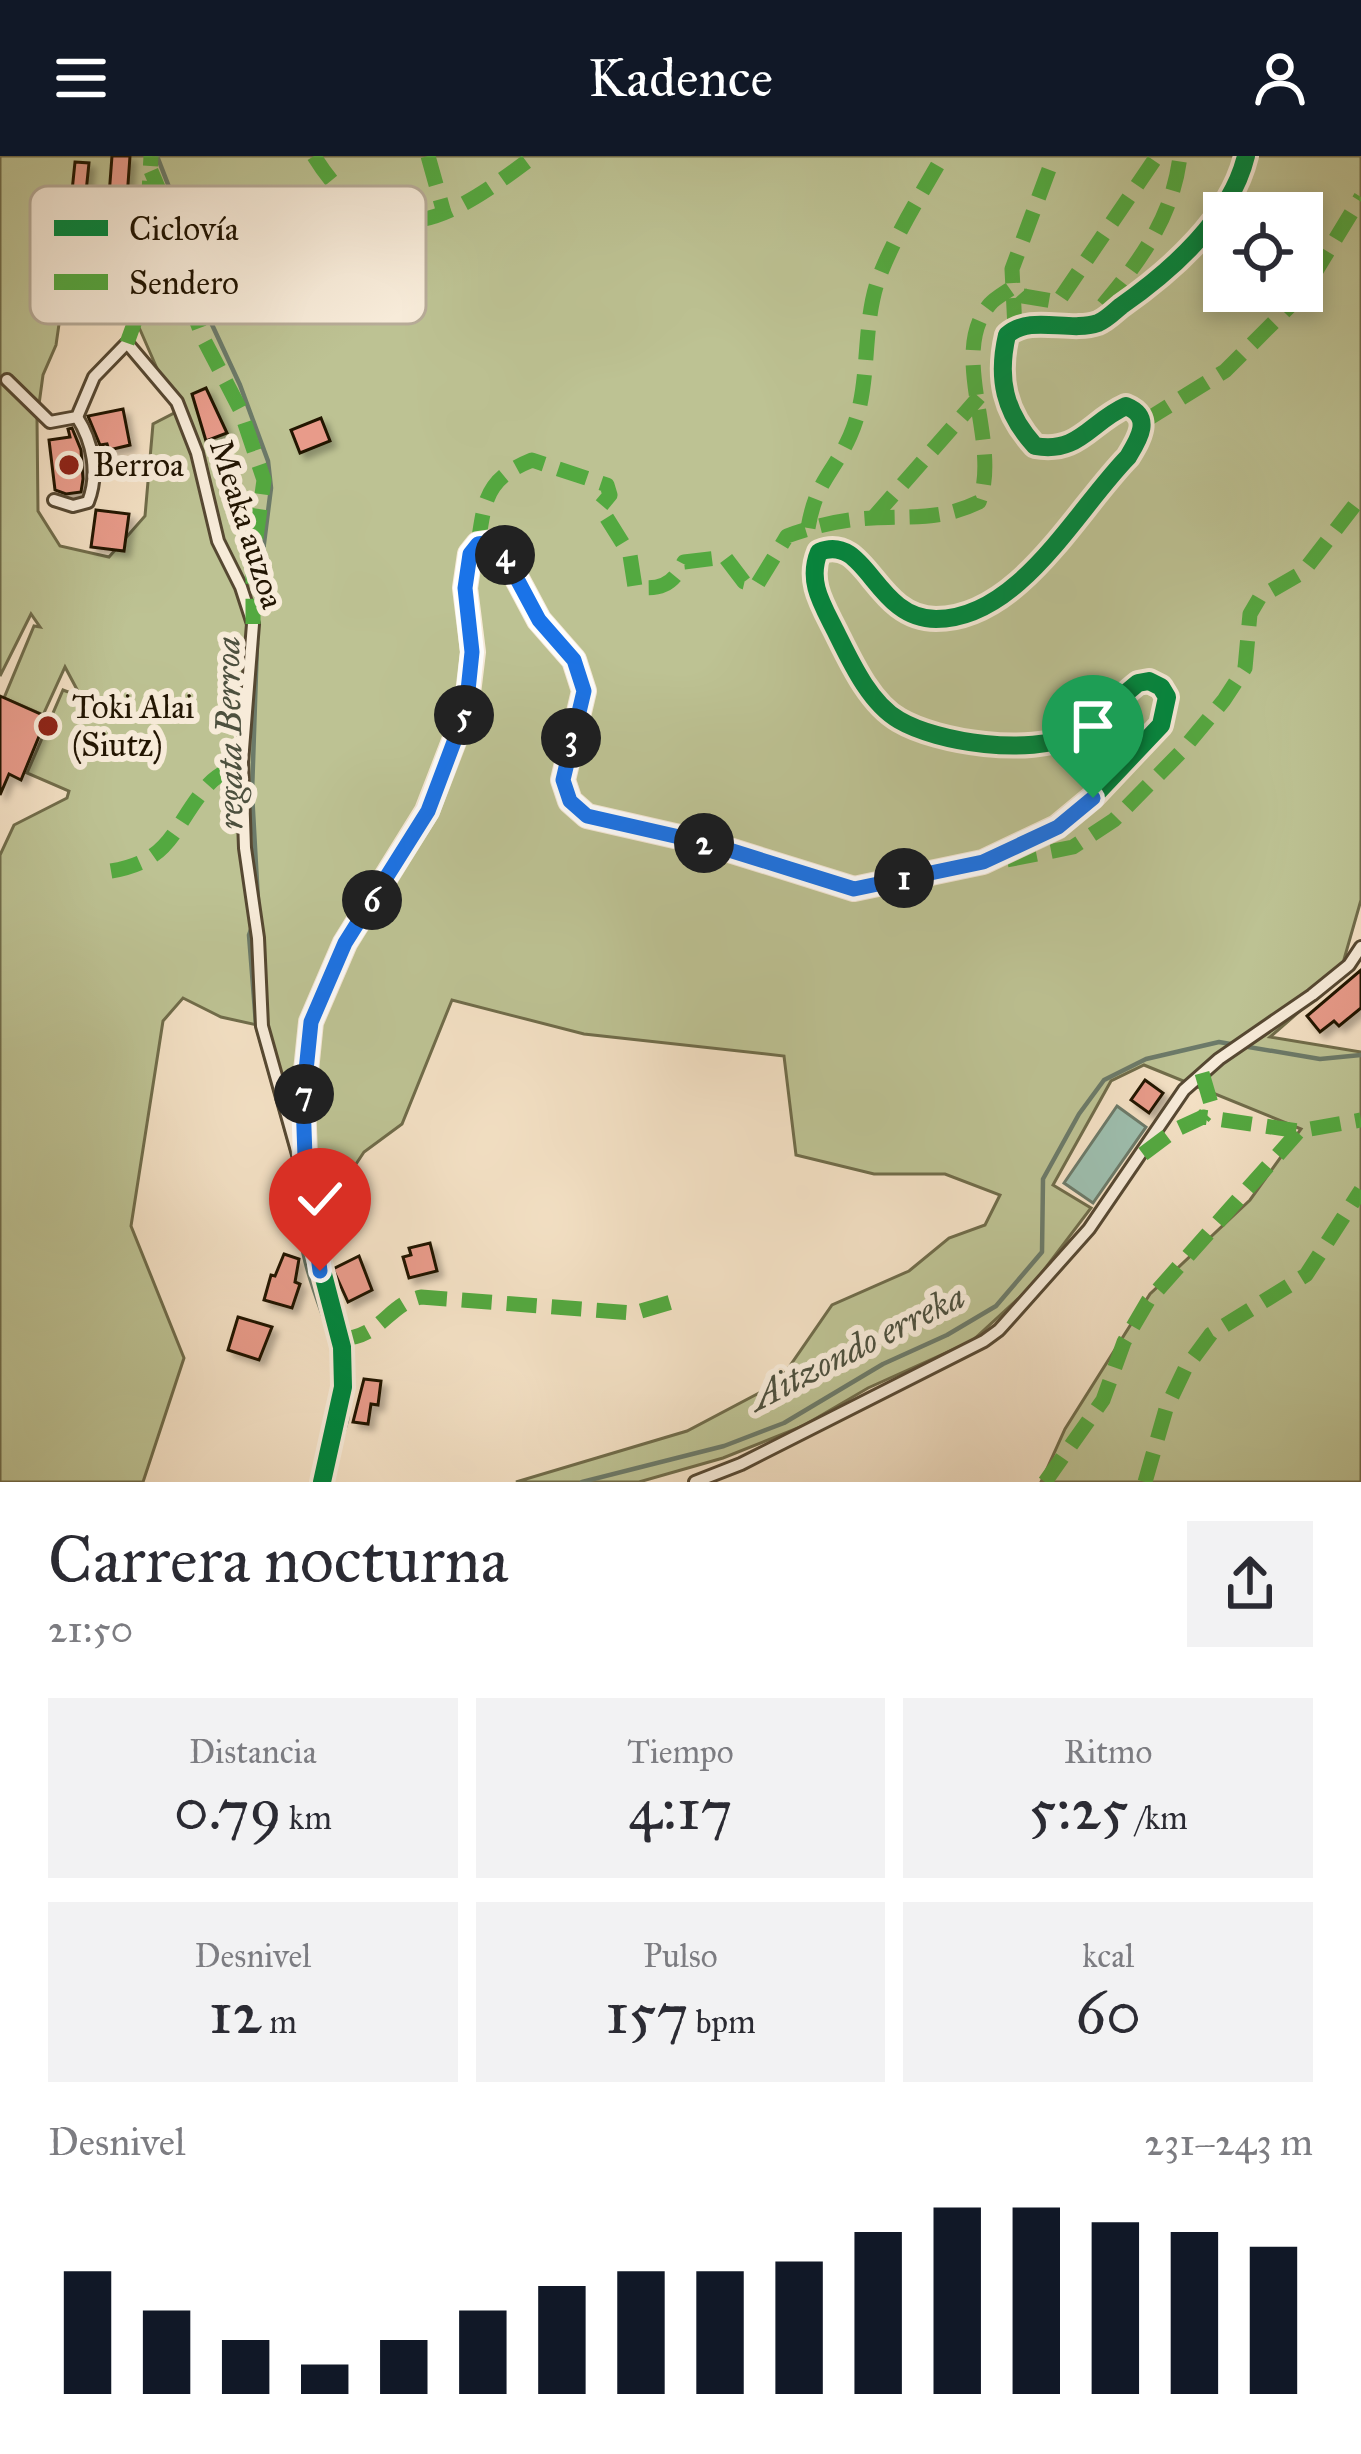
<!DOCTYPE html>
<html lang="es">
<head>
<meta charset="utf-8">
<style>
  :root { --surface:#fff; --page:#f2f2f3; --text:#2b2b33; --muted:#7c7c81; --accent:#111827 }
  body { margin:0; font-family:"IM FELL Great Primer",serif; background:var(--page); color:var(--text); height:100vh; display:flex; flex-direction:column; font-size:45px; white-space:nowrap }
  * { box-sizing:border-box; margin:0 }
  p { font-size:39px; color:var(--muted) }
  .icon { flex:none; width:66px; height:66px; fill:none; stroke:currentColor; stroke-width:2; stroke-linecap:round; stroke-linejoin:round }
  .map { position:relative; height:1326px; overflow:hidden }
  .sheet { display:flex; flex-direction:column; background:var(--surface); flex:1 }
  .sheet>* { flex:none }
  .controls { position:absolute; left:1203px; top:36px; display:grid; gap:24px }
  .controls a { display:grid; place-items:center; width:120px; height:120px; border-radius:0px; background:var(--surface); box-shadow:0 6px 18px #0003; font-size:60px }
  .pin { position:absolute; display:grid; place-items:center; width:102px; height:102px; color:#fff; margin:-123px -51px; border-radius:50% 50% 50% 0; rotate:-45deg; box-shadow:0 0 12px #0007 }
  .pin .icon { rotate:45deg }
  .km { position:absolute; width:60px; height:60px; margin:-30px; border-radius:50%; background:#222; color:#fff; font-size:33px; line-height:60px; text-align:center }
  .round { display:grid; place-items:center; flex:none; width:126px; height:126px; border-radius:0px; background:var(--page) }
  .head { display:flex; align-items:center; justify-content:space-between; height:204px; padding:0 48px }
  h1 { font-size:66px; font-weight:600; line-height:90px }
  .metrics { display:grid; grid-template-columns:repeat(3,1fr); gap:18px; height:204px; padding:12px 48px }
  .metrics div { display:grid; align-content:center; border-radius:0px; background:var(--page); text-align:center }
  .metrics b { font-size:60px; font-weight:600 }
  .metrics small { font-size:33px; font-weight:400 }
  .metrics p { font-size:33px }
  .chart { height:336px; padding:24px 48px }
  .chart p { display:flex; justify-content:space-between }
  .chart svg { width:100%; height:216px; margin-top:12px; stroke:var(--accent); stroke-width:6 }
  header { display:flex; justify-content:space-between; align-items:center; height:156px; padding:0 48px; background:var(--accent); color:#fff; font-size:54px; font-weight:600 }
  .map>svg:first-child { display:block }
</style>
</head>
<body>
<header><svg class="icon" aria-label="menu" viewBox="0 0 24 24"><path d="M4 6h16M4 12h16M4 18h16"/></svg>Kadence<svg class="icon" aria-label="person" viewBox="0 0 24 24"><circle cx="12" cy="8" r="4"/><path d="M4 21q1-7 8-7t8 7"/></svg></header>
<div class="map">
<svg width="1361" height="1326" viewBox="0 0 1361 1326">
  <defs>
    <filter id="shadow"><feDropShadow dx="5.5" dy="5.5" stdDeviation="3" flood-color="#0004"/></filter>
  </defs>
  <rect width="100%" height="100%" fill="#f3e0c4"/>
  <filter id="stains"><feTurbulence type="fractalNoise" baseFrequency=".00167" numOctaves="4"/><feColorMatrix values="0 0 0 0 .2 0 0 0 0 .09 0 0 0 0 .02 0 0 0 .5 -.17"/></filter>
  <radialGradient id="worn" r=".72"><stop offset=".6" stop-color="#630" stop-opacity="0"/><stop offset="1" stop-color="#630" stop-opacity=".3"/></radialGradient>
  <path fill="#bdc293" stroke="#706c4a" stroke-width="3" fill-rule="evenodd" d="M 0,0 L 1361,0 L 1361,744 L 1339,821 L 1270,881 L 1361,896 L 1361,1326 L 1041,1326 L 1065,1273 L 1150,1138 L 1250,1044 L 1301,973 L 1144,909 L 1111,925 L 1053,1029 L 1091,1052 L 1031,1131 L 972,1185 L 868,1232 L 803,1270 L 723,1302 L 639,1326 L 516,1326 L 687,1275 L 778,1227 L 832,1149 L 909,1115 L 949,1082 L 985,1069 L 1000,1039 L 945,1018 L 874,1018 L 796,999 L 784,900 L 584,878 L 452,844 L 402,968 L 364,996 L 344,1026 L 308,1030 L 262,870 L 221,861 L 183,842 L 163,865 L 131,1070 L 184,1202 L 143,1326 L 0,1326 L 0,699 L 14,669 L 67,642 L 69,635 L 27,617 L 63,534 L 81,541 L 65,511 L 43,559 L 4,542 L 34,470 L 40,471 L 31,458 L 0,520 ZM 1224,57 L 1302,57 L 1302,135 L 1224,135 ZM 70,92 L 132,94 L 138,169 L 176,256 L 153,268 L 145,360 L 109,401 L 60,390 L 38,355 L 37,263 L 43,219 L 56,189 Z"/>
  <path fill="#9dbeae" stroke="#6c7a69" stroke-width="3" d="M 1117,950 L 1146,971 L 1093,1047 L 1064,1027 Z"/>
  <g fill="none" stroke-linecap="round" stroke-linejoin="round">
    <g stroke="#6c7a69" stroke-width="4.5">
      <path d="M 157,0 L 183,67 L 189,119 L 240,229 L 268,305 L 271,332 L 255,458"/>
      <path d="M 257,487 L 252,637 L 258,745"/>
      <path d="M 253,768 L 249,779 L 256,868 L 303,1036 C 293,1080 309,1121 324,1162"/>
      <path d="M 329,1326 L 347,1264 L 351,1196"/>
      <path d="M 582,1326 L 724,1290 L 784,1267 L 883,1208 L 947,1179 L 996,1150 L 1042,1096 L 1043,1023 L 1079,958 L 1104,924 L 1146,903 L 1219,886 L 1320,903 L 1361,899"/>
    </g>
  </g>
  <g fill="#e89b8a" stroke="#221502" stroke-width="3" filter="url(#shadow)">
    <path d="M 112,0 L 130,0 L 127,42 L 109,40 Z"/>
    <path d="M 75,6 L 89,7 L 82,75 L 68,74 Z"/>
    <path d="M 206,232 L 227,277 L 206,285 L 192,238 Z"/>
    <path d="M 123,253 L 130,289 L 109,294 L 107,288 L 100,289 L 88,260 Z"/>
    <path d="M 321,262 L 330,285 L 300,297 L 291,274 Z"/>
    <path d="M 72,272 L 81,294 L 83,323 L 81,336 L 66,338 L 55,334 L 49,284 L 70,281 L 68,273 Z"/>
    <path d="M 96,354 L 129,358 L 124,395 L 91,391 Z"/>
    <path d="M 0,540 L 47,561 L 21,624 L 9,618 L 0,639 Z"/>
    <path d="M 1361,814 L 1361,852 L 1339,870 L 1334,865 L 1320,876 L 1307,860 Z"/>
    <path d="M 1145,924 L 1163,937 L 1149,957 L 1131,944 Z"/>
    <path d="M 430,1087 L 437,1115 L 409,1122 L 403,1101 L 411,1099 L 409,1092 Z"/>
    <path d="M 284,1098 L 299,1103 L 295,1126 L 300,1128 L 292,1152 L 264,1144 L 271,1119 L 275,1120 Z"/>
    <path d="M 359,1100 L 372,1134 L 348,1146 L 333,1113 Z"/>
    <path d="M 238,1161 L 272,1171 L 259,1204 L 228,1194 Z"/>
    <path d="M 364,1223 L 381,1225 L 378,1249 L 371,1248 L 368,1268 L 353,1266 Z"/>
  </g>
  <g fill="none" stroke-linecap="round" stroke-linejoin="round">
    <defs>
      <g id="minor">
        <path d="M 7,224 L 50,266 L 77,261 L 94,221 L 127,187 L 177,246 L 197,297 L 218,385 L 241,431 L 253,468 L 242,606 L 245,692 L 258,782 L 262,870 L 301,1009"/>
        <path d="M 54,344 L 73,350 L 88,346 C 99,318 93,286 77,261"/>
        <path d="M 695,1326 L 741,1308 L 984,1185 L 999,1174 L 1089,1073 L 1184,934 L 1219,903 L 1312,839 L 1349,809 L 1361,791"/>
      </g>
      <path id="tertiary" d="M 322,1326 L 343,1231 L 342,1191 L 312,1076 L 305,1001 L 303,944 L 311,866 L 345,787 L 427,655 L 466,554 L 473,496 L 465,432 L 470,398 L 478,388 L 492,386 L 500,391 L 539,464 L 574,504 L 584,535 L 563,624 L 570,645 L 587,660 L 710,688 L 854,733 L 983,706 L 1057,671 L 1092,642 L 1161,569 L 1167,541 L 1161,531 L 1149,525 L 1138,527 C 1117,544 1095,566 1072,579 C 1031,600 938,587 899,564 C 869,547 850,504 835,474 C 822,448 807,425 819,396 C 867,376 874,463 936,463 C 1019,463 1076,354 1128,301 C 1139,283 1153,261 1126,250 C 1090,266 1079,298 1035,290 C 1004,256 997,222 1007,179 C 1031,158 1069,177 1098,167 C 1106,164 1115,155 1121,150 C 1171,115 1231,62 1246,0"/>
    </defs>
    <use href="#minor" stroke="#564832" stroke-width="16"/>
    <use href="#tertiary" stroke="#564832" stroke-width="20"/>
    <use href="#minor" stroke="#f7ebd9" stroke-width="10"/>
    <use href="#tertiary" stroke="#f7ebd9" stroke-width="14"/>
    <g stroke="#53a940" stroke-width="15" stroke-dasharray="30 15" stroke-linecap="butt">
      <path d="M 314,0 C 382,110 453,61 534,0"/>
      <path d="M 428,0 L 444,57"/>
      <path d="M 151,15 L 171,62 L 188,142 L 203,182 L 240,253 L 264,324 L 253,403 L 253,468"/>
      <path d="M 1103,149 C 1141,104 1173,60 1180,0"/>
      <path d="M 1015,172 L 1012,113 L 1054,0"/>
      <path d="M 127,187 L 143,143 L 151,0"/>
      <path d="M 1143,266 L 1225,215 L 1302,138 L 1361,41"/>
      <path d="M 873,362 L 979,241"/>
      <path d="M 808,372 C 816,325 833,318 850,280 C 872,231 861,174 878,124 C 894,81 920,40 943,0"/>
      <path d="M 478,388 C 485,342 486,323 532,304 L 607,329 L 610,339 L 600,351 L 630,399 L 635,431 C 661,434 672,430 684,406 L 725,401 L 744,426 L 757,429 L 787,380 C 814,370 844,363 873,362 C 912,360 942,364 979,346 C 1002,287 947,198 990,148 C 996,141 1007,136 1014,130 L 1023,140 L 1058,146 L 1157,0"/>
      <path d="M 1007,704 L 1073,691 L 1114,664 L 1181,596 L 1224,544 L 1245,512 L 1250,458 L 1260,441 L 1303,416 L 1361,341"/>
      <path d="M 111,715 C 175,704 172,669 209,628 C 218,618 232,612 242,606"/>
      <path d="M 1202,917 L 1212,951 L 1203,961"/>
      <path d="M 1143,998 L 1175,974 L 1203,961 L 1299,975 L 1361,964"/>
      <path d="M 339,1183 C 382,1182 386,1149 421,1141 L 634,1157 L 675,1145"/>
      <path d="M 1045,1326 L 1103,1244 L 1124,1186 L 1148,1145 L 1299,975"/>
      <path d="M 1145,1326 L 1166,1253 L 1185,1213 L 1211,1178 L 1306,1119 L 1361,1034"/>
    </g>
    <defs>
      <path id="cycleway" d="M 322,1326 L 343,1231 L 342,1191 L 312,1076 L 305,1001 L 303,944 L 311,866 L 345,787 L 427,655 L 466,554 L 473,496 L 465,432 L 470,398 L 478,388 L 492,386 L 500,391 L 539,464 L 574,504 L 584,535 L 563,624 L 570,645 L 587,660 L 710,688 L 854,733 L 983,706 L 1057,671 L 1092,642 L 1161,569 L 1167,541 L 1161,531 L 1149,525 L 1138,527 C 1117,544 1095,566 1072,579 C 1031,600 938,587 899,564 C 869,547 850,504 835,474 C 822,448 807,425 819,396 C 867,376 874,463 936,463 C 1019,463 1076,354 1128,301 C 1139,283 1153,261 1126,250 C 1090,266 1079,298 1035,290 C 1004,256 997,222 1007,179 C 1031,158 1069,177 1098,167 C 1106,164 1115,155 1121,150 C 1171,115 1231,62 1246,0"/>
    </defs>
    <use href="#cycleway" stroke="#f7ebd9" stroke-width="26"/>
    <use href="#cycleway" stroke="#00873e" stroke-width="18"/>
  </g>
  <g fill="none" stroke-linecap="round" stroke-linejoin="round">
    <defs>
      <path id="route" d="M 320,1115 L 305,1001 L 303,944 L 311,866 L 345,787 L 428,655 L 466,554 L 472,496 L 465,432 L 470,398 L 478,388 L 492,386 L 500,391 L 539,464 L 574,504 L 584,535 L 563,624 L 570,645 L 587,660 L 710,688 L 854,733 L 983,706 L 1058,671 L 1093,642"/>
    </defs>
    <use href="#route" stroke="#fff" stroke-width="24"/>
    <use href="#route" stroke="#1a73e8" stroke-width="15"/>
  </g>
  <g fill="#8f2418" stroke="#f7ebd9" stroke-width="4.5">
    <circle cx="69" cy="309" r="12"/>
    <circle cx="48" cy="570" r="12"/>
  </g>
  <g text-anchor="middle" dominant-baseline="central" stroke-width="12" stroke-linejoin="round" paint-order="stroke">
    <g font-size="33" fill="#221502" stroke="#f7ebd9" text-anchor="start">
      <text x="93" y="309">Berroa</text>
      <text x="72" y="551">Toki Alai<tspan x="72" dy="38">(Siutz)</tspan></text>
    </g>
    <g font-size="33" fill="#221502" stroke="#f7ebd9">
      <text transform="translate(247 368) rotate(72)">Meaka auzoa</text>
    </g>
    <g font-size="36" font-style="italic" fill="#4d503e" stroke="#f7ebd9">
      <text transform="translate(229 577) rotate(-91)">regata Berroa</text>
      <text transform="translate(857 1191) rotate(-27)">Aitzondo erreka</text>
    </g>
  </g>
  <rect x="30" y="30" width="396" height="138" rx="18" fill="#f7ebd9" stroke="#b7ab98" stroke-width="3"/>
  <rect x="54" y="64" width="54" height="16" fill="#00873e"/>
  <rect x="54" y="118" width="54" height="16" fill="#53a940"/>
  <g font-size="33" fill="#221502">
    <text x="129" y="84">Ciclovía</text>
    <text x="129" y="138">Sendero</text>
  </g>
  <rect width="100%" height="100%" filter="url(#stains)"/>
  <rect width="100%" height="100%" fill="url(#worn)"/>
</svg>
<div class="controls">
<a><svg class="icon" aria-label="locate" viewBox="0 0 24 24"><circle cx="12" cy="12" r="6"/><path d="M12 2v4M12 18v4M2 12h4M18 12h4"/></svg></a>
</div>
<div class="pin" style="left:1093px;top:642px;background:#1e9e55"><svg class="icon" aria-label="arrive" viewBox="0 0 24 24"><path d="M6 21V4h12l-3 4 3 4H6"/></svg></div>
<div class="pin" style="left:320px;top:1115px;background:#d93025"><svg class="icon" aria-label="check" viewBox="0 0 24 24"><path d="M5 12l5 5 9-10"/></svg></div>
<b class="km" style="left:904px;top:722px">1</b>
<b class="km" style="left:704px;top:687px">2</b>
<b class="km" style="left:571px;top:582px">3</b>
<b class="km" style="left:505px;top:399px">4</b>
<b class="km" style="left:464px;top:559px">5</b>
<b class="km" style="left:372px;top:744px">6</b>
<b class="km" style="left:304px;top:938px">7</b>
</div>
<section class="sheet">
<div class="head"><div><h1>Carrera nocturna</h1><p>21:50</p></div><a class="round"><svg class="icon" aria-label="share" viewBox="0 0 24 24"><path d="M12 15V3M7 8l5-5 5 5M5 13v7h14v-7"/></svg></a></div>
<div class="metrics">
<div><p>Distancia</p><b>0.79<small> km</small></b></div>
<div><p>Tiempo</p><b>4:17</b></div>
<div><p>Ritmo</p><b>5:25<small> /km</small></b></div>
</div>
<div class="metrics">
<div><p>Desnivel</p><b>12<small> m</small></b></div>
<div><p>Pulso</p><b>157<small> bpm</small></b></div>
<div><p>kcal</p><b>60</b></div>
</div>
<div class="chart"><p><span>Desnivel</span>231–243 m</p>
<svg viewBox="0 0 160 44" preserveAspectRatio="none"><path d="M5 44V19M15 44V27M25 44V33M35 44V38M45 44V33M55 44V27M65 44V22M75 44V19M85 44V19M95 44V17M105 44V11M115 44V6M125 44V6M135 44V9M145 44V11M155 44V14"/></svg>
</div>
</section>
</body>
</html>
